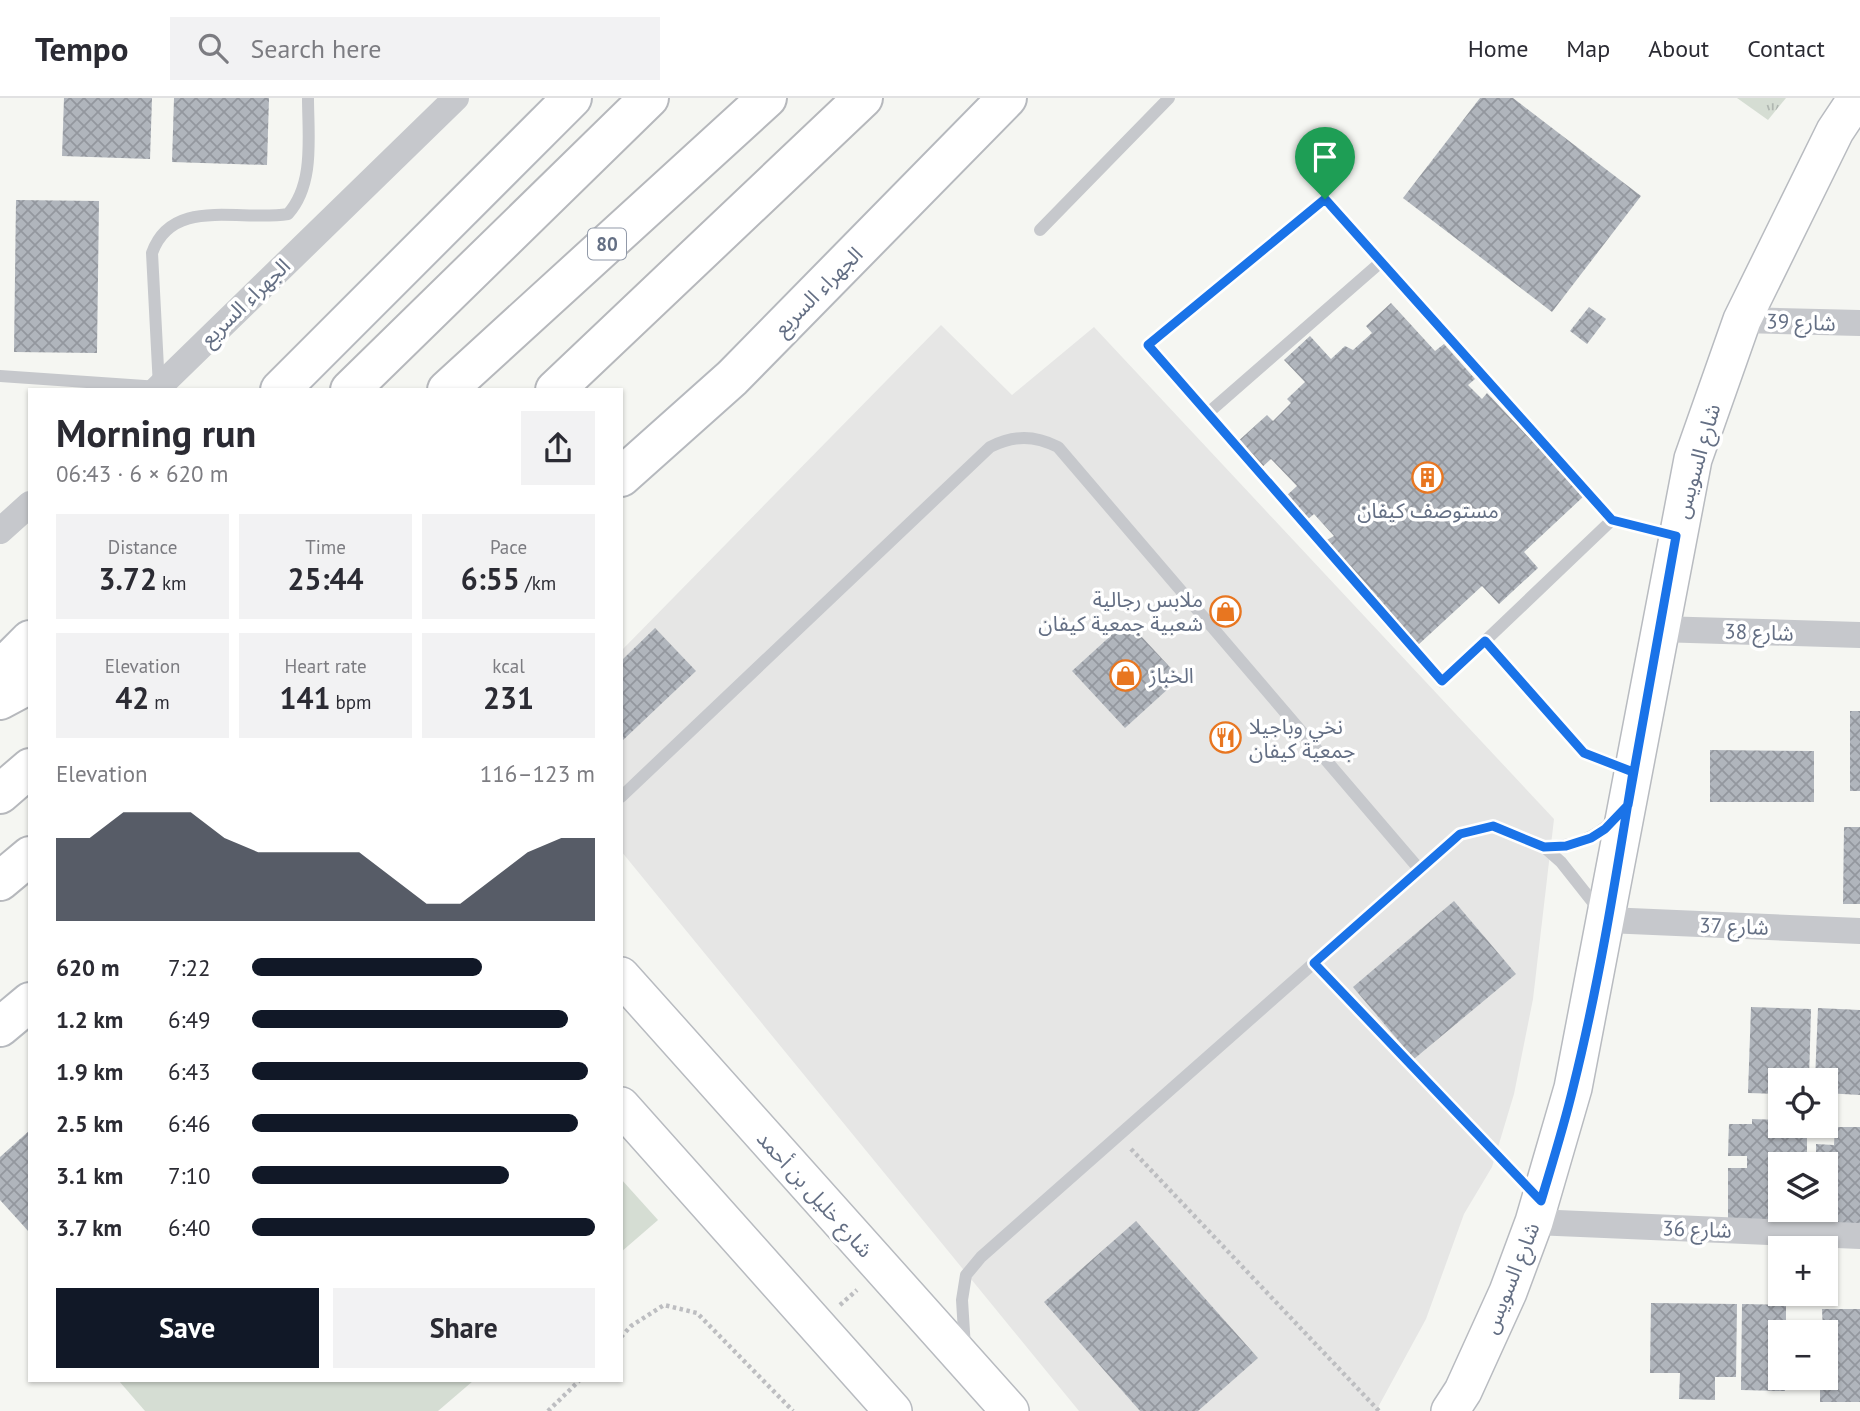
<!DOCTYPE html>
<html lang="en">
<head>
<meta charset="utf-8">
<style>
  :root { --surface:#fff; --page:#f2f2f3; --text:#2b2b33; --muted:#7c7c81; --line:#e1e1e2; --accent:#111827 }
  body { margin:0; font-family:"PT Sans","Noto Sans Arabic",sans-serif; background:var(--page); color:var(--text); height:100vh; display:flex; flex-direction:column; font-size:26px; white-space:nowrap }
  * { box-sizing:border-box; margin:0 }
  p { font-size:23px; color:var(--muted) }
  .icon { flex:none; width:38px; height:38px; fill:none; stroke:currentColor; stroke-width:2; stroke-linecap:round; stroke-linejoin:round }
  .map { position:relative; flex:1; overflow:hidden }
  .panel { position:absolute; left:28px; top:290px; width:595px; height:994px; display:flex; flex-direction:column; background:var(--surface); border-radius:0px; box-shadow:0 2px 5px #0004 }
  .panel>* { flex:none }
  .controls { position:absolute; left:1768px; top:970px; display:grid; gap:14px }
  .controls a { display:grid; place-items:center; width:70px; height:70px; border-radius:0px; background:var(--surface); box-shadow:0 2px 5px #0004; font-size:35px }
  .pin { position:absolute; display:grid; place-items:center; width:60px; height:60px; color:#fff; margin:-72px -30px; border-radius:50% 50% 50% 0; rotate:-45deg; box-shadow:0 0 7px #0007 }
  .pin .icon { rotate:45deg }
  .round { display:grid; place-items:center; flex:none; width:74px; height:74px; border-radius:0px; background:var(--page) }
  .overview { display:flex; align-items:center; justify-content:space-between; height:119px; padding:0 28px }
  h1 { font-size:38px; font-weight:600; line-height:52px }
  .stats { display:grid; grid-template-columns:repeat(3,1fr); gap:10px; height:119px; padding:7px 28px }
  .stats div { display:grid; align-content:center; border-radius:0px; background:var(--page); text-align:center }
  .stats b { font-size:30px; font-weight:600 }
  .stats small { font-size:19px; font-weight:400 }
  .stats p { font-size:19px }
  .chart { height:196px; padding:14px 28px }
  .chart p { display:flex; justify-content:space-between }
  .chart svg { width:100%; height:126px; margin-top:7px; fill:var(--accent); opacity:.7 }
  .cta { display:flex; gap:14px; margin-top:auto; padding:14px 28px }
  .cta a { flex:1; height:80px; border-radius:0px; background:var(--accent); color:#fff; font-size:28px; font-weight:600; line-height:80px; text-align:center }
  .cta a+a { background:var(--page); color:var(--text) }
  ul { padding:0 28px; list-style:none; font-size:23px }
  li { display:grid; grid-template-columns:112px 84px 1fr; align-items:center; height:52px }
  li i { height:18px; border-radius:9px; background:var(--accent) }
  header { display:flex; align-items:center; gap:42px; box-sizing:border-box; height:98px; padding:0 35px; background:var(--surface); border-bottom:2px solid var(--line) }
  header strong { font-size:33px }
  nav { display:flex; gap:38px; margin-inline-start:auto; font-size:24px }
  .search { width:490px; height:63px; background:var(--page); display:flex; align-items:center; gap:18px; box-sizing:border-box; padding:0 24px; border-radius:0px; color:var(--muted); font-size:26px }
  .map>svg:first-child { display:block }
</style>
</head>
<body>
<header>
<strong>Tempo</strong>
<div class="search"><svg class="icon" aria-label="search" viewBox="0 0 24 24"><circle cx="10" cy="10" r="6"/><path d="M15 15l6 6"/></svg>Search here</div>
<nav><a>Home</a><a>Map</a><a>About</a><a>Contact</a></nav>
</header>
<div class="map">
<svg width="1860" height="1313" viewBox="0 0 1860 1313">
  <defs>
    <pattern id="park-tufts" width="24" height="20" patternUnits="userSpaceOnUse" patternTransform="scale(1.75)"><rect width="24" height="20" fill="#d5ddd3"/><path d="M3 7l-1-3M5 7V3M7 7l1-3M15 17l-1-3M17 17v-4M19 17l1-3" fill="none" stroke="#b0b7b1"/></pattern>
    <pattern id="building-cross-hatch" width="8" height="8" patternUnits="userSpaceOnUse" patternTransform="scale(1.75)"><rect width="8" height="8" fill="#b0b5bc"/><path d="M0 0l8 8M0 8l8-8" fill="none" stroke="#93979e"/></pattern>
  </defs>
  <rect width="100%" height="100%" fill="#f5f6f2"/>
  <path fill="#e6e6e5" d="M 941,227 L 1012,297 L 1094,229 L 1554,721 L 1533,901 L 1514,996 L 1492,1069 L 1464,1116 L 1426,1221 L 1376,1313 L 1079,1313 L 621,753 L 621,553 Z"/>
  <g fill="#d5ddd3">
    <path d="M 621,1081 L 658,1122 L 621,1154 Z"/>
    <path d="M 119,1283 L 473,1283 L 438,1313 L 145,1313 Z"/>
  </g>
  <path fill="url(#park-tufts)" d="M 1737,0 L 1786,0 L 1768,22 Z"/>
  <g fill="url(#building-cross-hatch)">
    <path d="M 64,0 L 152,0 L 150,61 L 62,58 Z"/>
    <path d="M 174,0 L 269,0 L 267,67 L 172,64 Z"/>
    <path d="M 1480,0 L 1513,0 L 1641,98 L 1552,214 L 1403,100 Z"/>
    <path d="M 16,102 L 99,103 L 97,255 L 14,254 Z"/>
    <path d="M 1391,205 L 1435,253 L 1444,246 L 1475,281 L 1468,287 L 1482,301 L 1487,295 L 1584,398 L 1524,454 L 1538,470 L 1499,506 L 1482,488 L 1418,547 L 1323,444 L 1334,438 L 1314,416 L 1307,422 L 1285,399 L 1297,388 L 1271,361 L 1259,372 L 1235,346 L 1267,317 L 1273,323 L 1291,305 L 1287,301 L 1305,284 L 1284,262 L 1310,238 L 1331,261 L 1345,248 L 1353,252 L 1372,235 L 1366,228 Z"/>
    <path d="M 1589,209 L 1606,221 L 1587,246 L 1570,233 Z"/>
    <path d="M 1127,523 L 1180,580 L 1125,630 L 1072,573 Z"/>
    <path d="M 655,530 L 696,573 L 621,644 L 621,563 Z"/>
    <rect x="1850" y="613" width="10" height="80"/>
    <path d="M 1710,652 L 1814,653 L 1814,704 L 1710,704 Z"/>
    <path d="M 1844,729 L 1860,729 L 1860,806 L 1843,806 Z"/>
    <path d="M 1454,803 L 1516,876 L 1414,961 L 1353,889 Z"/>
    <path d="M 1751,909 L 1811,911 L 1809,982 L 1780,982 L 1780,996 L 1748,995 Z"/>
    <path d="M 1818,910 L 1860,912 L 1860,997 L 1825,995 L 1825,982 L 1815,982 Z"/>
    <path d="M 1752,1021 L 1780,1022 L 1780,1027 L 1807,1027 L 1807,1066 L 1780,1066 L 1780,1111 L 1806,1111 L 1806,1124 L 1728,1123 L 1728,1070 L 1747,1070 L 1747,1058 L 1728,1058 L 1729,1026 L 1752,1026 Z"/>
    <path d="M 1835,1029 L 1860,1029 L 1860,1126 L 1815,1125 L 1815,1111 L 1825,1111 L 1825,1066 L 1816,1066 L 1816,1046 L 1834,1047 Z"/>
    <path d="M 30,1032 L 30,1135 L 0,1102 L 0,1059 Z"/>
    <path d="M 1136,1123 L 1258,1260 L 1198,1313 L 1140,1313 L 1044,1204 Z"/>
    <path d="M 1651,1205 L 1737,1206 L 1736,1279 L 1715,1279 L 1715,1302 L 1679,1301 L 1680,1275 L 1650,1275 Z"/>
    <path d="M 1742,1206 L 1786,1207 L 1786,1234 L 1780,1234 L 1780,1279 L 1785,1279 L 1785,1293 L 1741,1292 Z"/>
    <path d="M 1822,1211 L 1860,1211 L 1860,1304 L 1820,1304 L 1820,1279 L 1825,1279 Z"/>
  </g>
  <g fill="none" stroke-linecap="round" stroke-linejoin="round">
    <defs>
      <g id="secondary">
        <path d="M 621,878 L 1010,1313"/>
        <path d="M 621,1008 L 893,1313"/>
        <path d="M 1450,1313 L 1463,1293 L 1508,1194 L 1534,1124 L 1573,990 L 1693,361 L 1742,222 L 1835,33 L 1857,0"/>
      </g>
      <g id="primary">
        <path d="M 280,292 L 572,0"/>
        <path d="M 621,379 L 732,280 L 1007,0"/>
        <path d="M 0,572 L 30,542"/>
        <path d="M 0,929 L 30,904"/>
      </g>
      <g id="highway">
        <path d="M 350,292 L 649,0"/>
        <path d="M 447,292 L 767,0"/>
        <path d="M 555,292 L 863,0"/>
        <path d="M 0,602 L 30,586"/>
        <path d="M 0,696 L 30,670"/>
        <path d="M 0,783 L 30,758"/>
      </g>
    </defs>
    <use href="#secondary" stroke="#b8bbc0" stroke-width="40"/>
    <use href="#primary" stroke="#b6b9be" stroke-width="42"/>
    <use href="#highway" stroke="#b6b8bc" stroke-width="42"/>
    <g stroke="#bdbec1" stroke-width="4.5" stroke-dasharray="3.5 3.5" stroke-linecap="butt">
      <path d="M 1329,881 L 1514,1075"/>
      <path d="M 1131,1051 L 1379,1313"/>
      <path d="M 840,1207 L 857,1192"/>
      <path d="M 621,1239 L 631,1228 L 664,1207 L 697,1215 L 793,1313"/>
      <path d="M 548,1313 L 579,1283"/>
    </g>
    <g stroke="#c6c8cc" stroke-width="12">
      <path d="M 1040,132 L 1169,0"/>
      <path d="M 0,278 L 159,289 L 152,155 C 172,98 240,124 288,116 C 315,86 308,38 308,0"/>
      <path d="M 1208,315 L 1381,164"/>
      <path d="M 1612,422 L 1442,584 L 1148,247 L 1325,101 L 1612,422 L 1675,437"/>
      <path d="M 1485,543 L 1584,655 L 1631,673"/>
      <path d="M 621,699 L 990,349 C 1014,337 1034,337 1058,349 L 1420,772"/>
      <path d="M 1544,749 C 1571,748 1594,742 1613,722"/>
      <path d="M 965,1250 L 962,1202 L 966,1177 L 981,1159 L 1460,736 L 1493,728 L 1544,749 L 1561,764 L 1599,812"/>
    </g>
    <g stroke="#c6c8cc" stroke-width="26">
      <path d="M 1742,222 L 1860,225"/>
      <path d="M 156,292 L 456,0"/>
      <path d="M 0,433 L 30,406"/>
      <path d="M 1658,531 L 1860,537"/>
      <path d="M 1607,822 L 1860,833"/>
      <path d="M 1534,1124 L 1860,1138"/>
    </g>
    <use href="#secondary" stroke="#fff" stroke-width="37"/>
    <use href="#primary" stroke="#fff" stroke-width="38"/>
    <use href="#highway" stroke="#fff" stroke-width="38"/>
  </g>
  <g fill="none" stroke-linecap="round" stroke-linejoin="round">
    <defs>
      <path id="route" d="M 1325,101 L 1612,422 L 1676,438 L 1628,707 L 1605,731 L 1591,740 L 1566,748 L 1544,749 L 1493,728 L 1460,736 L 1314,865 L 1541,1103 C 1552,1066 1564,1028 1573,990 C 1599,886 1616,779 1633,674 L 1584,655 L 1485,543 L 1442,583 L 1148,247 L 1325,101"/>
    </defs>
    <use href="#route" stroke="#fff" stroke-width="14"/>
    <use href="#route" stroke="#1a73e8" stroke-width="9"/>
  </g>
  <defs>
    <symbol id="building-ring" viewBox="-11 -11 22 22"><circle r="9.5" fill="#fff" stroke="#e87620" stroke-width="1.5"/><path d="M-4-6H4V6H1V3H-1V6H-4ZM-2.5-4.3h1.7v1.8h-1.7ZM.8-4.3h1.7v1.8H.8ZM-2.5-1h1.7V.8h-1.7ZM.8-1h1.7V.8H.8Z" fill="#e87620"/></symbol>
    <symbol id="shop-ring" viewBox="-11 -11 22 22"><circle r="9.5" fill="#fff" stroke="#e87620" stroke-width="1.5"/><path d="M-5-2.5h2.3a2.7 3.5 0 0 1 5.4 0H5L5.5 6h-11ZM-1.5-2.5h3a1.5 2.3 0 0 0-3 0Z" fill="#e87620"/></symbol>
    <symbol id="restaurant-ring" viewBox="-11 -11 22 22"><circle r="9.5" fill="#fff" stroke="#e87620" stroke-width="1.5"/><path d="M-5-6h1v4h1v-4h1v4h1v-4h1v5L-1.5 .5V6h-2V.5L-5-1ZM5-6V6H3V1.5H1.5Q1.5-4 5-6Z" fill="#e87620"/></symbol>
  </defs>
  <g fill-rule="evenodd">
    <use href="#building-ring" x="1410" y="362" width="35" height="35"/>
    <use href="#shop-ring" x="1208" y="496" width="35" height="35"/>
    <use href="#shop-ring" x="1108" y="560" width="35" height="35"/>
    <use href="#restaurant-ring" x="1208" y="622" width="35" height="35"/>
  </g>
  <g text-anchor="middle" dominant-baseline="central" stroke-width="7" stroke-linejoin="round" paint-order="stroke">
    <rect fill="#fff" stroke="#929aa9" stroke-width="2" x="588" y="130.5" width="38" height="31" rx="5"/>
    <g font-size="19" font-weight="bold" fill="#646f84">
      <text x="607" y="146">80</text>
    </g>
    <g font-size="21" fill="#646f84" stroke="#fff">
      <text transform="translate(818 193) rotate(-45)">الجهراء السريع</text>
      <text transform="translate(245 204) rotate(-44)">الجهراء السريع</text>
      <text transform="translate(1801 224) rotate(2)">39 شارع</text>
      <text transform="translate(1697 363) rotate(-74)">شارع السويس</text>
      <text transform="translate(1759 534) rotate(2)">شارع 38</text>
      <text transform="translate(1734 828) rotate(2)">شارع 37</text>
      <text transform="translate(815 1096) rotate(48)">شارع خليل بن أحمد</text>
      <text transform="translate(1697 1131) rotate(2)">شارع 36</text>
      <text transform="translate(1511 1180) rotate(-68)">شارع السويس</text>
    </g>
    <g font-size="21" fill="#646f84" stroke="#fff" text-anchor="start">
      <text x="1428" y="412" text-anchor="middle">مستوصف كيفان</text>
      <text x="1203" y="501" text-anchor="end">ملابس رجالية<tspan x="1203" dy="24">شعبية جمعية كيفان</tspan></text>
      <text x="1149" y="577">الخباز</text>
      <text x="1249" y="628">نخي وباجيلا<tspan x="1249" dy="24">جمعية كيفان</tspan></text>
    </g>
  </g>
</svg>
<div class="controls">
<a><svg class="icon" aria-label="locate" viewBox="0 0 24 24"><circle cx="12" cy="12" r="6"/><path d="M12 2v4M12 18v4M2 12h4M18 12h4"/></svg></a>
<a><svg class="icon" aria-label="layers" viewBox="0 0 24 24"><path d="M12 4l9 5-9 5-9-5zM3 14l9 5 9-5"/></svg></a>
<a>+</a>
<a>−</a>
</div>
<div class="pin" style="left:1325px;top:101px;background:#1e9e55"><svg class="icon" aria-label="arrive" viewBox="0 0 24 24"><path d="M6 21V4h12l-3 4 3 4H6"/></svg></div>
<section class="panel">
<div class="overview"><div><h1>Morning run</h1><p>06:43 · 6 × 620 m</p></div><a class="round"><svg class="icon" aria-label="share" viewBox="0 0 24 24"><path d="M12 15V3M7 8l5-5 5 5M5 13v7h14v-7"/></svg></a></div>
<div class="stats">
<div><p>Distance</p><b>3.72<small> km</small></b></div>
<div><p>Time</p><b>25:44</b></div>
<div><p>Pace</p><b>6:55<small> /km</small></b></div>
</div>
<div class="stats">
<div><p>Elevation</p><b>42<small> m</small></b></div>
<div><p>Heart rate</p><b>141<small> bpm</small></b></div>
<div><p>kcal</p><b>231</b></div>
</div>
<div class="chart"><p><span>Elevation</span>116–123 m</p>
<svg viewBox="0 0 160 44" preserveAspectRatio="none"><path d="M0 44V15L10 15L20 6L30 6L40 6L50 15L60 20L70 20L80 20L90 20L100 29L110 38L120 38L130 29L140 20L150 15L160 15V44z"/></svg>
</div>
<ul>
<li><b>620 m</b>7:22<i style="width:67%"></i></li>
<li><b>1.2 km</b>6:49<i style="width:92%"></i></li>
<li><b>1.9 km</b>6:43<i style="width:98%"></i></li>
<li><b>2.5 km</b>6:46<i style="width:95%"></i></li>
<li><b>3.1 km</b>7:10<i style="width:75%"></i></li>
<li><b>3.7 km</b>6:40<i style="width:100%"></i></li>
</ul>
<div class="cta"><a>Save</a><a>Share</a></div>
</section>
</div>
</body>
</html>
